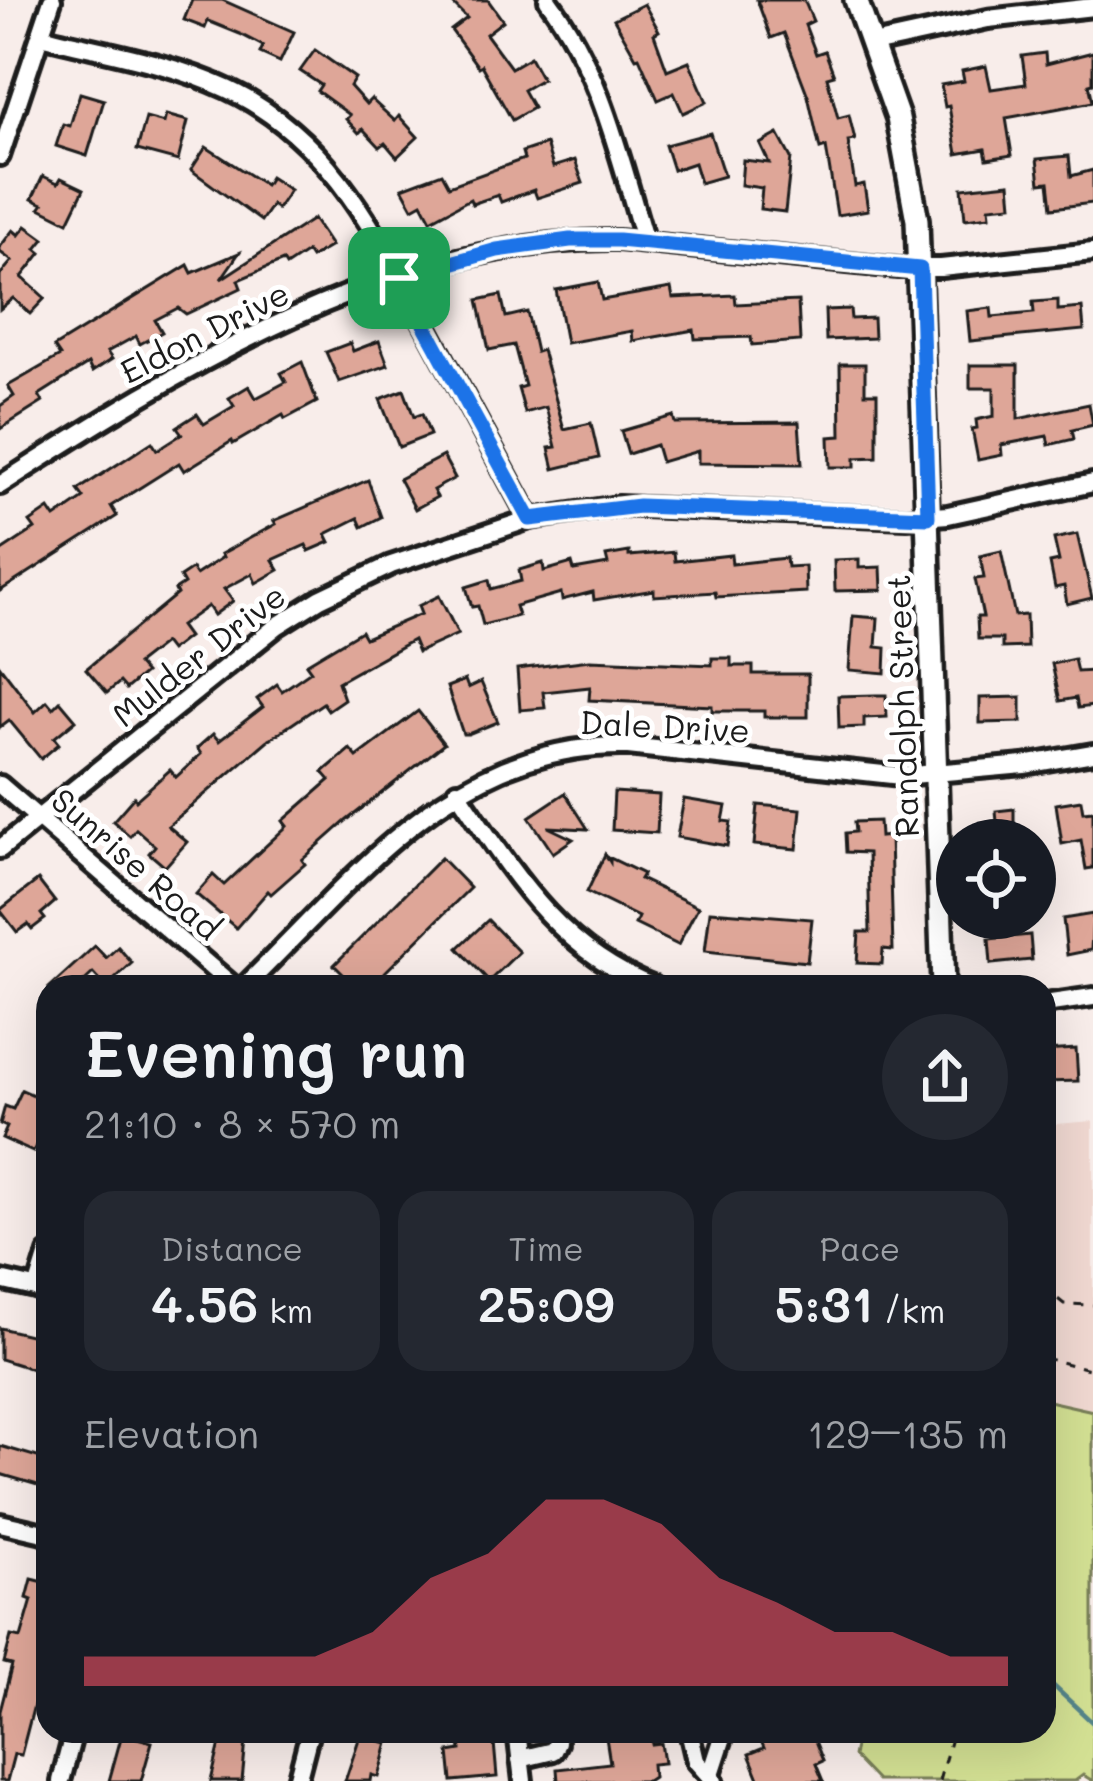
<!DOCTYPE html>
<html lang="en">
<head>
<meta charset="utf-8">
<style>
  :root { --surface:#171b24; --page:#242831; --text:#f1f3f6; --muted:#9ea1a6; --accent:#d1495b }
  body { margin:0; font-family:Mali,sans-serif; background:var(--page); color:var(--text); height:100vh; display:flex; flex-direction:column; font-size:45px; white-space:nowrap }
  * { box-sizing:border-box; margin:0 }
  p { font-size:39px; color:var(--muted) }
  .icon { flex:none; width:66px; height:66px; fill:none; stroke:currentColor; stroke-width:2; stroke-linecap:round; stroke-linejoin:round }
  .map { position:relative; flex:1; overflow:hidden }
  .sheet { position:absolute; left:36px; top:975px; width:1020px; height:768px; display:flex; flex-direction:column; background:var(--surface); border-radius:36px; box-shadow:0 12px 48px #0002 }
  .sheet>* { flex:none }
  .fabs { position:absolute; left:936px; top:819px; display:grid; gap:24px }
  .fabs a { display:grid; place-items:center; width:120px; height:120px; border-radius:50%; background:var(--surface); box-shadow:0 12px 48px #0002; font-size:60px }
  .pin { position:absolute; display:grid; place-items:center; width:102px; height:102px; color:#fff; margin:-51px; border-radius:24px; box-shadow:0 6px 18px #0006 }
  .round { display:grid; place-items:center; flex:none; width:126px; height:126px; border-radius:63px; background:var(--page) }
  .head { display:flex; align-items:center; justify-content:space-between; height:204px; padding:0 48px }
  h1 { font-size:66px; font-weight:600; line-height:90px }
  .metrics { display:grid; grid-template-columns:repeat(3,1fr); gap:18px; height:204px; padding:12px 48px }
  .metrics div { display:grid; align-content:center; border-radius:30px; background:var(--page); text-align:center }
  .metrics b { font-size:51px; font-weight:600 }
  .metrics small { font-size:33px; font-weight:400 }
  .metrics p { font-size:33px }
  .chart { height:336px; padding:24px 48px }
  .chart p { display:flex; justify-content:space-between }
  .chart svg { width:100%; height:216px; margin-top:12px; fill:var(--accent); opacity:.7 }
  .map>svg:first-child { display:block }
</style>
</head>
<body>
<div class="map">
<svg width="1093" height="1781" viewBox="0 0 1093 1781">
  <rect width="100%" height="100%" fill="#f8edea"/>
  <filter id="ink" filterUnits="userSpaceOnUse"><feTurbulence type="fractalNoise" baseFrequency=".00833" numOctaves="2"/><feDisplacementMap in="SourceGraphic" scale="24" xChannelSelector="R" yChannelSelector="G"/><feConvolveMatrix kernelMatrix="1 2 1 2 8 2 1 2 1" color-interpolation-filters="sRGB"/></filter>
  <g filter="url(#ink)">
    <path fill="#f0d8d1" d="M 1093,1121 L 1093,1411 L 1044,1400 L 1044,1125 Z"/>
    <path fill="#d3e093" stroke="#787e58" stroke-width="3" d="M 1044,1400 L 1093,1411 L 1093,1781 L 1083,1775 L 1075,1781 L 877,1781 L 853,1756 L 858,1731 L 1044,1731 Z"/>
    <g fill="none" stroke-linecap="round" stroke-linejoin="round">
      <path stroke="#54858a" stroke-width="4.5" d="M 1044,1677 L 1093,1723"/>
    </g>
    <g fill="#dea698" stroke="#1c1c1c" stroke-width="3">
      <path d="M 192,0 L 222,0 L 294,32 L 280,62 L 260,53 L 263,46 L 240,34 L 208,21 L 205,28 L 184,20 Z"/>
      <path d="M 449,0 L 488,0 L 503,21 L 486,34 L 511,68 L 530,57 L 542,79 L 523,90 L 533,108 L 512,120 L 481,65 L 478,67 L 451,30 L 467,18 Z"/>
      <path d="M 757,0 L 804,0 L 813,21 L 805,25 L 816,54 L 825,51 L 834,75 L 827,77 L 838,118 L 849,115 L 855,140 L 848,141 L 855,186 L 864,184 L 868,210 L 837,215 L 826,147 L 820,149 L 808,96 L 784,33 L 771,38 Z"/>
      <path d="M 644,4 L 659,31 L 654,34 L 667,70 L 689,61 L 707,102 L 683,113 L 674,93 L 658,100 L 639,57 L 636,58 L 614,19 Z"/>
      <path d="M 315,50 L 355,78 L 350,86 L 366,104 L 371,99 L 395,121 L 399,116 L 418,137 L 397,157 L 385,143 L 380,147 L 363,129 L 359,133 L 346,119 L 350,115 L 317,91 L 321,85 L 300,71 Z"/>
      <path d="M 1093,52 L 1093,83 L 1089,84 L 1093,102 L 1006,118 L 1012,155 L 987,159 L 985,149 L 957,154 L 949,106 L 945,107 L 941,85 L 964,81 L 962,71 L 986,66 L 991,89 L 1026,84 L 1022,56 L 1045,53 L 1046,64 Z"/>
      <path d="M 80,93 L 104,100 L 87,156 L 56,146 L 63,124 L 70,126 Z"/>
      <path d="M 166,115 L 188,121 L 178,161 L 137,150 L 146,118 L 164,123 Z"/>
      <path d="M 710,133 L 724,176 L 700,183 L 694,163 L 673,170 L 665,145 Z"/>
      <path d="M 778,134 L 791,158 L 785,212 L 760,209 L 762,188 L 741,185 L 743,160 L 769,163 L 760,144 Z"/>
      <path d="M 546,144 L 553,167 L 575,160 L 583,183 L 537,198 L 534,190 L 501,202 L 498,195 L 472,204 L 470,199 L 431,220 L 422,203 L 413,208 L 402,188 L 442,173 L 449,186 L 524,159 L 522,152 Z"/>
      <path d="M 206,147 L 265,185 L 270,177 L 290,190 L 277,209 L 272,205 L 261,221 L 191,170 Z"/>
      <path d="M 1069,156 L 1071,176 L 1093,170 L 1093,203 L 1052,208 L 1049,182 L 1040,183 L 1037,159 Z"/>
      <path d="M 43,176 L 58,183 L 61,178 L 84,189 L 68,222 L 40,208 L 43,204 L 32,199 Z"/>
      <path d="M 1010,183 L 1012,205 L 989,207 L 990,216 L 965,219 L 962,188 Z"/>
      <path d="M 313,219 L 331,246 L 311,258 L 307,252 L 286,266 L 283,261 L 238,280 L 241,288 L 186,314 L 178,308 L 155,320 L 162,332 L 140,344 L 136,336 L 107,352 L 112,359 L 92,372 L 88,364 L 39,395 L 43,402 L 0,429 L 0,406 L 14,396 L 8,386 L 60,356 L 54,347 L 188,265 L 192,273 L 239,253 L 221,279 Z"/>
      <path d="M 26,226 L 44,239 L 36,249 L 41,253 L 22,277 L 45,298 L 30,314 L 13,298 L 0,309 L 0,275 L 12,261 L 0,252 L 0,247 L 13,230 L 19,235 Z"/>
      <path d="M 598,282 L 602,300 L 671,288 L 673,298 L 735,295 L 736,304 L 798,301 L 800,341 L 752,345 L 751,337 L 695,339 L 694,330 L 633,341 L 632,331 L 566,343 L 556,290 Z"/>
      <path d="M 501,295 L 506,317 L 527,312 L 536,352 L 542,350 L 564,429 L 591,423 L 599,458 L 554,469 L 549,448 L 556,447 L 546,407 L 525,413 L 518,388 L 525,386 L 514,345 L 489,350 L 478,300 Z"/>
      <path d="M 1058,300 L 1058,310 L 1082,308 L 1084,330 L 970,341 L 967,311 L 991,308 L 992,317 L 1034,313 L 1033,302 Z"/>
      <path d="M 850,309 L 851,319 L 873,318 L 874,338 L 826,340 L 825,310 Z"/>
      <path d="M 379,341 L 388,365 L 339,382 L 326,352 L 350,343 L 353,351 Z"/>
      <path d="M 302,362 L 317,402 L 285,419 L 283,415 L 233,444 L 232,441 L 184,471 L 179,463 L 111,506 L 117,516 L 0,591 L 0,552 L 35,529 L 30,522 L 49,509 L 55,518 L 84,498 L 78,490 L 152,442 L 157,450 L 182,434 L 177,427 L 197,414 L 204,424 L 234,406 L 229,398 L 249,386 L 256,398 L 286,382 L 281,373 Z"/>
      <path d="M 840,364 L 865,364 L 865,393 L 877,393 L 877,457 L 855,458 L 855,467 L 830,467 L 829,437 L 841,436 Z"/>
      <path d="M 970,365 L 1018,365 L 1018,419 L 1089,404 L 1093,425 L 1072,430 L 1074,439 L 1049,445 L 1047,436 L 1001,445 L 1002,455 L 978,460 L 972,429 L 977,428 L 976,420 L 994,416 L 994,388 L 970,388 Z"/>
      <path d="M 404,390 L 414,417 L 422,414 L 430,435 L 399,447 L 380,399 Z"/>
      <path d="M 673,416 L 675,423 L 799,422 L 802,464 L 698,463 L 698,451 L 661,462 L 656,445 L 628,454 L 621,431 Z"/>
      <path d="M 443,456 L 455,478 L 433,490 L 437,497 L 415,509 L 399,479 Z"/>
      <path d="M 368,480 L 381,517 L 362,527 L 358,518 L 326,534 L 330,542 L 309,551 L 306,545 L 273,560 L 279,570 L 256,583 L 252,574 L 224,589 L 233,601 L 214,615 L 208,606 L 180,626 L 188,637 L 170,651 L 164,643 L 137,664 L 145,673 L 126,689 L 120,682 L 107,693 L 86,669 L 177,594 L 175,590 L 184,584 L 180,577 L 192,569 L 196,575 L 223,557 L 221,554 L 276,524 L 274,521 Z"/>
      <path d="M 1077,534 L 1092,598 L 1067,604 L 1064,586 L 1055,588 L 1050,563 L 1059,561 L 1054,539 Z"/>
      <path d="M 1001,551 L 1015,616 L 1026,615 L 1027,647 L 1002,648 L 1002,639 L 978,639 L 977,617 L 983,617 L 975,579 L 984,578 L 980,556 Z"/>
      <path d="M 629,552 L 629,556 L 674,552 L 675,561 L 731,555 L 732,564 L 786,558 L 787,567 L 805,566 L 806,592 L 716,597 L 715,592 L 654,596 L 654,590 L 594,600 L 593,592 L 562,600 L 561,593 L 515,606 L 518,616 L 483,625 L 478,606 L 472,607 L 466,587 L 489,580 L 491,589 L 521,581 L 519,570 L 543,563 L 544,571 L 572,563 L 574,570 L 608,564 L 606,556 Z"/>
      <path d="M 859,559 L 859,568 L 881,567 L 882,590 L 835,591 L 834,560 Z"/>
      <path d="M 439,596 L 458,634 L 418,652 L 413,640 L 338,682 L 344,699 L 328,710 L 323,703 L 267,741 L 168,826 L 187,842 L 165,867 L 149,853 L 155,846 L 136,829 L 130,836 L 113,821 L 134,797 L 136,800 L 170,770 L 176,777 L 201,754 L 197,748 L 213,734 L 219,741 L 263,707 L 257,699 L 277,684 L 282,691 L 311,671 L 306,664 L 361,631 L 365,638 L 421,614 L 418,606 Z"/>
      <path d="M 853,616 L 878,618 L 876,647 L 886,648 L 885,673 L 849,670 Z"/>
      <path d="M 712,658 L 731,658 L 731,666 L 753,666 L 753,674 L 808,674 L 808,717 L 764,717 L 764,711 L 712,711 L 712,706 L 589,700 L 590,687 L 543,692 L 545,708 L 520,710 L 517,669 L 590,660 L 712,665 Z"/>
      <path d="M 1074,659 L 1077,672 L 1093,671 L 1093,706 L 1078,708 L 1076,698 L 1060,701 L 1052,664 Z"/>
      <path d="M 0,666 L 35,712 L 47,701 L 53,708 L 60,701 L 76,720 L 54,738 L 59,744 L 41,759 L 9,720 L 0,727 Z"/>
      <path d="M 465,680 L 468,688 L 481,682 L 498,722 L 468,734 L 463,734 L 447,687 Z"/>
      <path d="M 876,695 L 886,695 L 887,717 L 864,718 L 864,727 L 839,728 L 838,696 Z"/>
      <path d="M 1021,697 L 1021,722 L 980,723 L 980,698 Z"/>
      <path d="M 418,711 L 444,744 L 346,821 L 302,860 L 305,864 L 271,894 L 268,891 L 236,928 L 196,894 L 213,875 L 224,885 L 287,826 L 283,821 L 330,780 L 323,772 L 350,749 L 357,757 Z"/>
      <path d="M 614,792 L 659,795 L 657,833 L 612,830 Z"/>
      <path d="M 565,793 L 588,829 L 548,827 L 573,839 L 553,853 L 529,817 Z"/>
      <path d="M 684,799 L 726,806 L 723,821 L 731,822 L 727,846 L 677,837 Z"/>
      <path d="M 1081,800 L 1083,812 L 1093,811 L 1093,868 L 1086,869 L 1081,840 L 1062,844 L 1056,804 Z"/>
      <path d="M 758,805 L 801,809 L 797,849 L 754,845 Z"/>
      <path d="M 1014,809 L 1014,840 L 983,840 L 981,823 L 997,822 L 996,811 Z"/>
      <path d="M 879,821 L 880,837 L 890,836 L 893,950 L 883,949 L 882,964 L 857,963 L 859,932 L 870,932 L 868,853 L 846,852 L 845,833 L 855,832 L 854,822 Z"/>
      <path d="M 605,854 L 610,862 L 610,858 L 643,874 L 640,879 L 698,907 L 678,945 L 635,924 L 638,917 L 587,892 Z"/>
      <path d="M 441,858 L 470,888 L 370,987 L 334,987 L 345,976 L 334,965 Z"/>
      <path d="M 38,880 L 55,902 L 41,914 L 45,919 L 32,929 L 28,924 L 17,932 L 0,910 Z"/>
      <path d="M 710,911 L 812,919 L 807,962 L 705,951 Z"/>
      <path d="M 1093,914 L 1091,950 L 1067,955 L 1063,919 Z"/>
      <path d="M 488,920 L 519,952 L 489,981 L 458,948 Z"/>
      <path d="M 1030,935 L 1032,960 L 991,964 L 989,939 Z"/>
      <path d="M 95,946 L 106,958 L 118,947 L 132,963 L 106,987 L 93,973 L 78,987 L 50,987 Z"/>
      <path d="M 1076,1049 L 1078,1081 L 1044,1082 L 1044,1051 Z"/>
      <path d="M 48,1079 L 48,1127 L 45,1126 L 33,1152 L 2,1138 L 7,1127 L 0,1124 L 5,1106 L 13,1109 L 22,1090 L 38,1097 Z"/>
      <path d="M 0,1328 L 43,1338 L 42,1342 L 48,1343 L 48,1374 L 0,1359 Z"/>
      <path d="M 0,1446 L 48,1460 L 48,1488 L 0,1474 Z"/>
      <path d="M 32,1579 L 48,1583 L 48,1626 L 43,1645 L 48,1651 L 21,1755 L 14,1754 L 7,1781 L 0,1781 L 0,1711 L 12,1665 L 4,1663 L 11,1636 L 21,1638 L 32,1600 L 27,1598 Z"/>
      <path d="M 223,1731 L 247,1731 L 242,1781 L 211,1781 Z"/>
      <path d="M 459,1731 L 493,1731 L 497,1777 L 452,1781 L 449,1752 L 461,1750 Z"/>
      <path d="M 605,1731 L 650,1731 L 652,1744 L 661,1743 L 664,1763 L 652,1764 L 653,1777 L 647,1781 L 558,1781 L 557,1769 L 610,1763 Z"/>
      <path d="M 757,1731 L 811,1731 L 823,1761 L 816,1764 L 823,1781 L 760,1781 L 749,1754 L 764,1748 Z"/>
      <path d="M 122,1734 L 152,1742 L 141,1781 L 109,1781 Z"/>
      <path d="M 360,1736 L 388,1743 L 379,1777 L 372,1775 L 371,1781 L 345,1781 Z"/>
    </g>
    <g fill="none" stroke-linecap="round" stroke-linejoin="round">
      <defs>
        <g id="minor">
          <path d="M 548,0 C 601,71 620,159 645,242"/>
          <path d="M 41,36 C 103,52 169,62 227,89 C 332,138 377,237 429,332 C 462,394 496,456 530,519"/>
          <path d="M 873,44 L 988,19 L 1093,7"/>
          <path d="M 0,156 L 52,0"/>
          <path d="M 0,485 C 182,367 393,237 618,240 L 898,268 L 941,268 L 1093,252"/>
          <path d="M 0,785 L 234,987"/>
          <path d="M 457,791 C 512,872 559,951 654,987"/>
          <path d="M 0,849 L 277,626 L 320,599 L 391,565 L 530,519 L 618,506 L 907,518 L 948,515 L 1093,483"/>
          <path d="M 244,987 C 357,877 456,742 628,746 L 901,776 L 1024,765 L 1093,753"/>
          <path d="M 1044,1004 L 1093,997"/>
          <path d="M 0,1280 L 48,1291"/>
          <path d="M 37,1289 L 48,1253"/>
          <path d="M 0,1523 L 48,1534"/>
          <path d="M 517,1731 L 523,1781"/>
          <path d="M 689,1731 L 696,1761 L 714,1781"/>
          <path d="M 520,1759 L 553,1751 L 557,1743 L 556,1731"/>
          <path d="M 711,1774 L 725,1731"/>
          <path d="M 61,1781 L 74,1731"/>
          <path d="M 297,1781 L 310,1731"/>
        </g>
        <path id="tertiary" d="M 856,0 L 898,118 L 917,220 L 943,987"/>
      </defs>
      <use href="#minor" stroke="#1c1c1c" stroke-width="26"/>
      <use href="#tertiary" stroke="#1c1c1c" stroke-width="30"/>
      <g stroke="#1c1c1c" stroke-width="3" stroke-dasharray="9 9" stroke-linecap="butt">
        <path d="M 1044,1288 L 1064,1304 L 1093,1305"/>
        <path d="M 1044,1358 L 1093,1370"/>
        <path d="M 939,1781 L 953,1731"/>
      </g>
      <use href="#minor" stroke="#fff" stroke-width="16"/>
      <use href="#tertiary" stroke="#fff" stroke-width="21"/>
    </g>
  </g>
  <g fill="none" stroke-linecap="round" stroke-linejoin="round" filter="url(#ink)">
    <defs>
      <path id="route" d="M 570,240 L 618,240 L 920,269 L 928,517 L 639,506 L 530,519 L 399,278 L 497,250 Z"/>
    </defs>
    <use href="#route" stroke="#fff" stroke-width="24"/>
    <use href="#route" stroke="#1a73e8" stroke-width="15"/>
  </g>
  <g text-anchor="middle" dominant-baseline="central" stroke-width="10" stroke-linejoin="round" paint-order="stroke">
    <g font-size="33" fill="#1c1c1c" stroke="#fff">
      <text transform="translate(204 331) rotate(-27)">Eldon Drive</text>
      <text transform="translate(198 654) rotate(-38)">Mulder Drive</text>
      <text transform="translate(901 706) rotate(-92)">Randolph Street</text>
      <text transform="translate(665 725) rotate(3)">Dale Drive</text>
      <text transform="translate(137 863) rotate(41)">Sunrise Road</text>
    </g>
  </g>
</svg>
<div class="fabs">
<a><svg class="icon" aria-label="locate" viewBox="0 0 24 24"><circle cx="12" cy="12" r="6"/><path d="M12 2v4M12 18v4M2 12h4M18 12h4"/></svg></a>
</div>
<div class="pin" style="left:399px;top:278px;background:#1e9e55"><svg class="icon" aria-label="arrive" viewBox="0 0 24 24"><path d="M6 21V4h12l-3 4 3 4H6"/></svg></div>
<section class="sheet">
<div class="head"><div><h1>Evening run</h1><p>21:10 · 8 × 570 m</p></div><a class="round"><svg class="icon" aria-label="share" viewBox="0 0 24 24"><path d="M12 15V3M7 8l5-5 5 5M5 13v7h14v-7"/></svg></a></div>
<div class="metrics">
<div><p>Distance</p><b>4.56<small> km</small></b></div>
<div><p>Time</p><b>25:09</b></div>
<div><p>Pace</p><b>5:31<small> /km</small></b></div>
</div>
<div class="chart"><p><span>Elevation</span>129–135 m</p>
<svg viewBox="0 0 160 44" preserveAspectRatio="none"><path d="M0 44V38L10 38L20 38L30 38L40 38L50 33L60 22L70 17L80 6L90 6L100 11L110 22L120 27L130 33L140 33L150 38L160 38V44z"/></svg>
</div>
</section>
</div>
</body>
</html>
